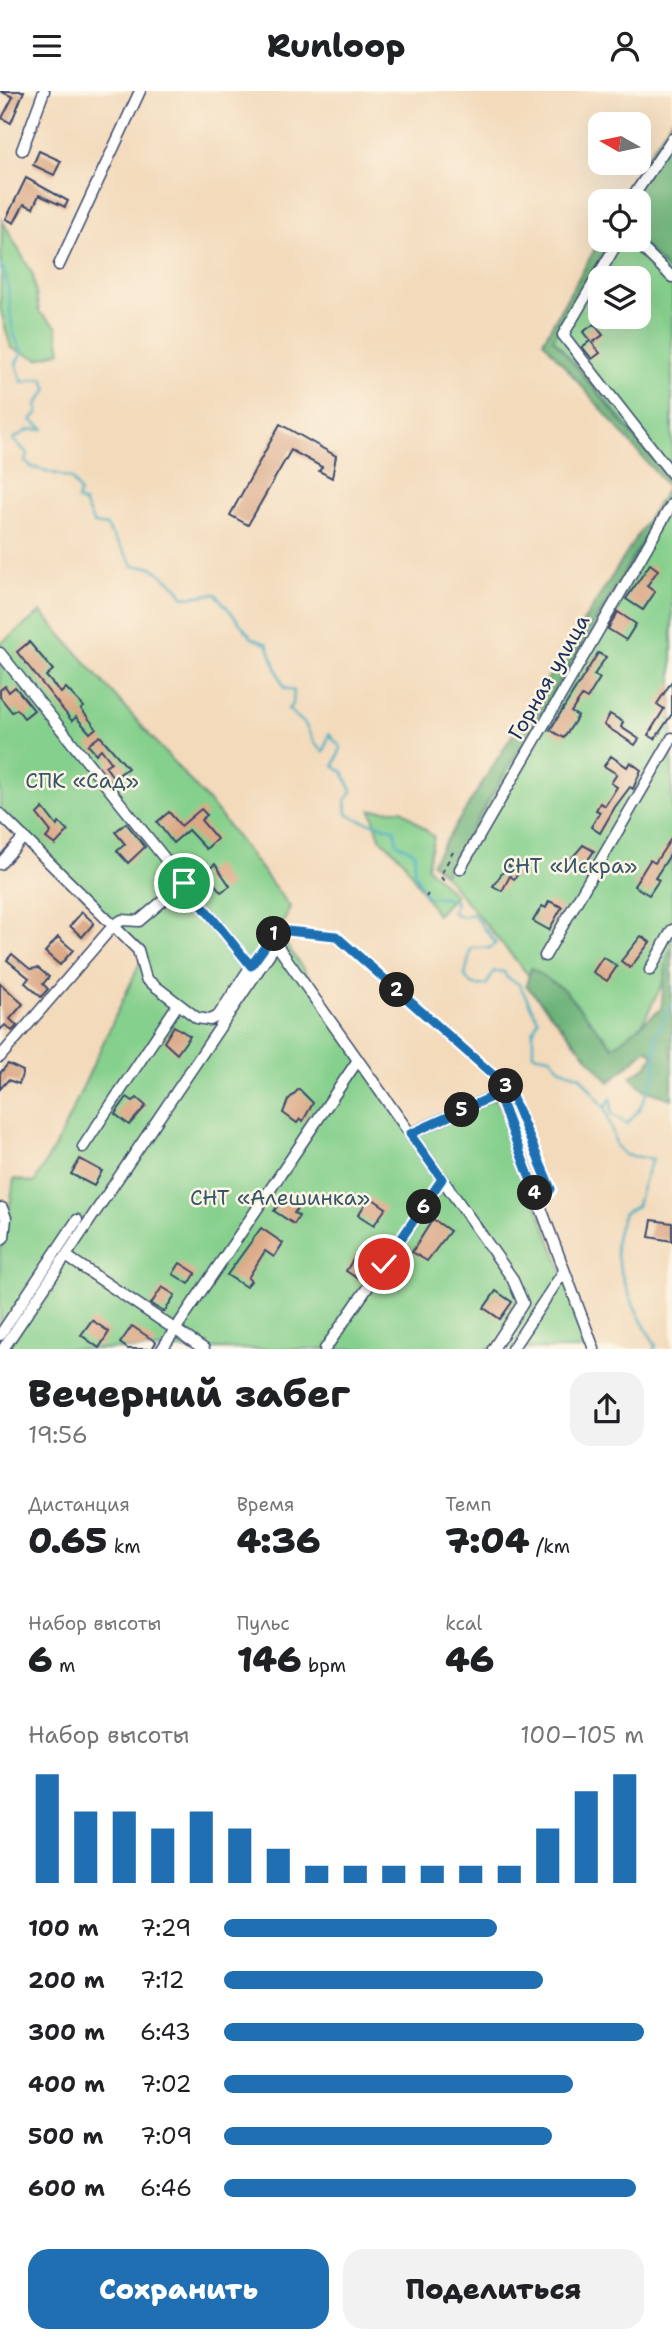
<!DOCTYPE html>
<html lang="ru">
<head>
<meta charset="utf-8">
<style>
  :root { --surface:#fff; --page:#f2f2f2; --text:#202124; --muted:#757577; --accent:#1f6fb2 }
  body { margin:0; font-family:"Shantell Sans",sans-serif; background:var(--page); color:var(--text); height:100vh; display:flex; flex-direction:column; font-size:26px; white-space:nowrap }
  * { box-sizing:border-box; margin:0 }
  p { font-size:23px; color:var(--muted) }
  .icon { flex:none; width:38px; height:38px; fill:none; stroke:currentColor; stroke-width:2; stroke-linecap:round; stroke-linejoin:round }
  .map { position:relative; height:1258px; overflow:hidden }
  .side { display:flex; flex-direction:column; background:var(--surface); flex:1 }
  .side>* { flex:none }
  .needle { width:46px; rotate:279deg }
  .controls { position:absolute; left:588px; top:21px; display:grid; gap:14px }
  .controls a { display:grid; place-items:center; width:63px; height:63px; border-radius:14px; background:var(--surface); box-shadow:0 7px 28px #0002; font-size:35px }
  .pin { position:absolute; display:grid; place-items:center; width:60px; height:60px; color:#fff; margin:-30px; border:4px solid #fff; border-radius:50%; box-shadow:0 2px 7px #0007 }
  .km { position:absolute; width:35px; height:35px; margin:-18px; border-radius:50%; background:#222; color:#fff; font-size:19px; line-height:35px; text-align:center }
  .round { display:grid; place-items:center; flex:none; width:74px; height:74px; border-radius:21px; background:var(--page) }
  .summary { display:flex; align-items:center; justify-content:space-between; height:119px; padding:0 28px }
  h1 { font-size:38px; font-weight:800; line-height:52px }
  .metrics { display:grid; grid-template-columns:repeat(3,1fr); gap:10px; height:119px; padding:7px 28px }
  .metrics div { display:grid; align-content:center }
  .metrics b { font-size:35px; font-weight:800 }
  .metrics small { font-size:19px; font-weight:400 }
  .metrics p { font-size:19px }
  .chart { height:196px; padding:14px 28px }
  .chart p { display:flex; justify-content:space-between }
  .chart svg { width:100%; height:126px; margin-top:7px; stroke:var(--accent); stroke-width:6 }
  .primary-button { display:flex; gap:14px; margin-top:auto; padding:14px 28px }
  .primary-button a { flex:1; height:80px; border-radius:21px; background:var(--accent); color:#fff; font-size:28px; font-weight:800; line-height:80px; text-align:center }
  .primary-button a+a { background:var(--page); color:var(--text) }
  ul { padding:0 28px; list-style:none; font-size:23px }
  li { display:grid; grid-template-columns:112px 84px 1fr; align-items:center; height:52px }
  li i { height:18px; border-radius:9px; background:var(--accent) }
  header { display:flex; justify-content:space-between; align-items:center; height:91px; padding:0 28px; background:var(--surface); font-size:32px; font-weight:800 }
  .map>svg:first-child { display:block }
</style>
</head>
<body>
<header><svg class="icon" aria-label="menu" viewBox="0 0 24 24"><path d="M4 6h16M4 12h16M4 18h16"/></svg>Runloop<svg class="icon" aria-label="person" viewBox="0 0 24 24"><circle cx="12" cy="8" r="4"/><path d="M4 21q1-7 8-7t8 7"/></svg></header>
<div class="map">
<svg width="672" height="1258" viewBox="0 0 672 1258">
  <rect width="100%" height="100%" fill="#fcf5e5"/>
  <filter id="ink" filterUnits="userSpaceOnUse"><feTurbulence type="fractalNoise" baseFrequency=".0143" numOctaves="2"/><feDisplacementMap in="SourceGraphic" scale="14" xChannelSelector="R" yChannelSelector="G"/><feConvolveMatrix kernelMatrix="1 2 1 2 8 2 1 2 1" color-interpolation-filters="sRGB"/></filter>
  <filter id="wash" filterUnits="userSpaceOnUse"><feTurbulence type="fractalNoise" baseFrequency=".00686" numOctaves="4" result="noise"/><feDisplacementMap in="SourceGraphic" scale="28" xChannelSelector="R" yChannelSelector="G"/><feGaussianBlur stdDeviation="1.57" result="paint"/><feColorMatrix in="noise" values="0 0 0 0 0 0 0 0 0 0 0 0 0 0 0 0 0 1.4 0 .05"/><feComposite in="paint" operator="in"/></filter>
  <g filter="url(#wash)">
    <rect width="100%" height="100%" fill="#f3dabb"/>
    <g fill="#86d08d" stroke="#508076" stroke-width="2" fill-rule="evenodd">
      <path d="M 672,52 L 672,388 L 553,247 L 613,149 L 639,149 L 639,110 ZM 600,187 L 639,187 L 639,226 L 600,226 Z"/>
      <path d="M 2,129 L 33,184 L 39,221 L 56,235 L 61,260 L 39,268 L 11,257 L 0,217 Z"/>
      <path d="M 672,404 L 672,874 L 615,987 L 444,784 Z"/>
      <path d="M 41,521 L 215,718 L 290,816 L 279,843 L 417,1044 L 495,1007 L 593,1258 L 0,1258 L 0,1155 L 4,1153 L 14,1088 L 34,1092 L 59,1048 L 144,863 L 0,725 L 0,553 Z"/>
      <path d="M 371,719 L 402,719 L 434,746 L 427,776 L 455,804 L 437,824 L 403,769 L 380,747 Z"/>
    </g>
    <g fill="#6cb278" stroke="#44706b" stroke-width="2">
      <path d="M 672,28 L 672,184 L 639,149 L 639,110 L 617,110 Z"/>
      <path d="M 600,149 L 611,149 L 553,248 L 672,392 L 672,401 L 444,784 L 432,772 L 668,396 L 543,250 Z"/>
      <path d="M 672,857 L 672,1008 L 645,999 L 630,986 L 646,976 L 654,964 L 647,958 L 609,991 L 526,894 L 531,877 L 564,899 L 613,956 L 661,918 L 667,867 Z"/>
    </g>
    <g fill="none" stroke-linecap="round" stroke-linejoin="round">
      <g stroke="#43adc2" stroke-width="2.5">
        <path d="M 0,172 C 16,199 3,237 23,260 L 16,272 L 22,291 L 43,287 L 48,298 L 37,313 L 38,322 L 31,329 L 44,338 L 28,339 L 13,348 L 28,363 L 25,370 L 32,376 L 71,387 L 80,401 L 77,409 L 84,412 L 94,433 L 107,435 C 113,450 126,459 133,475 L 152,476 L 175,494 L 184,506 L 216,503 L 252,547 L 267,553 L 284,597 L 294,600 L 293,613 L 288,618 L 305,633 L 315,653 L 324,661 L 329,643 L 341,657 L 334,675 L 343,681 L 352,700 L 346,709 L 347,723 C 364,733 378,732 395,739 L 397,752 L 415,762 L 414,781 L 427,806 L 444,806 L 456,811 L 452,821 L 462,826 L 473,823 L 496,852 L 490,857 L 471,857 L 465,885 C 471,895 476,896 487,893 L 494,880 L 504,881 L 507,887 L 519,893 L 538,929 L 533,941 L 533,963 L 550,966 L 561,978 L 580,985 L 605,1017 L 617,1056 L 625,1064 L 653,1068 C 648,1076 639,1104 637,1115 L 624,1122 C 621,1130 617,1140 616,1148 C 613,1177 640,1230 656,1254 L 654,1258"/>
        <path d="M 605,1017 L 611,1007 L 612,1023 L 627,1033 L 640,1017 L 655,984 L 656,943 L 672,914"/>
      </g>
    </g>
    <g id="blocks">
      <g fill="#dba886">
        <path d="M 0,0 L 24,0 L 11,32 L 2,27 L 13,6 Z"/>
        <path d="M 39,60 L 61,70 L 54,84 L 33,74 Z"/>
        <path d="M 26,87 L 68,110 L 65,116 L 39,104 L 33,117 L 24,113 L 14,132 L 6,128 Z"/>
        <path d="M 594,233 L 603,244 L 592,252 L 600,262 L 592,268 L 582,256 L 590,250 L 583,241 Z"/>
        <path d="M 280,333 L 336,365 L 332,387 L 319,380 L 322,376 L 291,359 L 248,434 L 230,424 Z"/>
        <path d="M 650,473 L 658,479 L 647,495 L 655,501 L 643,519 L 626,508 Z"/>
        <path d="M 618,521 L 636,533 L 626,549 L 608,538 Z"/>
        <path d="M 29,551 L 53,579 L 46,585 L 61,602 L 66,597 L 84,616 L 81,618 L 96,637 L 90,642 L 76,626 L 72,630 L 17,561 Z"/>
        <path d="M 598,562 L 606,566 L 594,584 L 600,587 L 587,608 L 582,605 L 571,621 L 578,625 L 564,647 L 550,639 Z"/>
        <path d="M 672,590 L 672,623 L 655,648 L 648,644 L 664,618 L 657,613 Z"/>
        <path d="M 5,595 L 9,601 L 15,596 L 34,619 L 24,627 L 17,618 L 12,621 L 0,606 L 0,599 Z"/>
        <path d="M 610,623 L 623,631 L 621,636 L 639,648 L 635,654 L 604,634 Z"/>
        <path d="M 100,645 L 128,677 L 114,687 L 105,675 L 111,671 L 101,658 L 96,663 L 88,654 Z"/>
        <path d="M 611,665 L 627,676 L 630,671 L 641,679 L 633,698 L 630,696 L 615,716 L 600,742 L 591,736 L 600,721 L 596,719 L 600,712 L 605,715 L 617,696 L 611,692 L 617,683 L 604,675 Z"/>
        <path d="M 43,717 L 57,735 L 59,732 L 68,740 L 55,754 L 46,747 L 51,741 L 37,723 Z"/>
        <path d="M 201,718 L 207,724 L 201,729 L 217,748 L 206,758 L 188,739 L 173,752 L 157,731 L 169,721 L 181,735 Z"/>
        <path d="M 126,732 L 145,756 L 128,772 L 117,760 L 125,753 L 115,741 Z"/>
        <path d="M 672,746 L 672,761 L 655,787 L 659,789 L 649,804 L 634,795 L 650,769 L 655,772 Z"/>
        <path d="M 583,754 L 594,760 L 583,776 L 571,768 Z"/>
        <path d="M 215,773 L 230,795 L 221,801 L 213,791 L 209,794 L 201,785 Z"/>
        <path d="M 508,774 L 519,782 L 514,788 L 510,785 L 502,800 L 493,795 Z"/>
        <path d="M 549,810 L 562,816 L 549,839 L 533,830 L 542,815 L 546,817 Z"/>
        <path d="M 82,821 L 94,832 L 82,846 L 70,835 Z"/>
        <path d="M 641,845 L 650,851 L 630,877 L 621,870 Z"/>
        <path d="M 58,846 L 73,859 L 60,874 L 45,861 Z"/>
        <path d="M 12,863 L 30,878 L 38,877 L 49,886 L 43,893 L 48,898 L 41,906 L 25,892 L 29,887 L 7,869 Z"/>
        <path d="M 603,866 L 617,875 L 607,890 L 593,881 Z"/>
        <path d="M 0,892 L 23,913 L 10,928 L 17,935 L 12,940 L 5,934 L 0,939 Z"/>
        <path d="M 174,935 L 190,945 L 177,963 L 164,951 Z"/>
        <path d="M 8,973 L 23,980 L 19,993 L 8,989 L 0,998 L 0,982 Z"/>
        <path d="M 299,998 L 313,1012 L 303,1030 L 300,1028 L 297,1032 L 283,1022 L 288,1009 Z"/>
        <path d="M 127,1006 L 133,1010 L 137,1007 L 146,1015 L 129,1034 L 115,1023 Z"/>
        <path d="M 80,1068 L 102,1080 L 94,1095 L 71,1083 Z"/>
        <path d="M 285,1104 L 300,1114 L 294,1122 L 299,1125 L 294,1133 L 274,1120 Z"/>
        <path d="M 370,1106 L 386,1117 L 374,1134 L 358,1124 Z"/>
        <path d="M 433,1128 L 450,1140 L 427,1170 L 412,1161 Z"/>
        <path d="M 652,1129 L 672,1132 L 672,1150 L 649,1146 Z"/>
        <path d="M 261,1137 L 283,1152 L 274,1166 L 265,1160 L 248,1187 L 251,1190 L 246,1196 L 227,1184 Z"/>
        <path d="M 357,1162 L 368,1168 L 357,1187 L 346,1180 Z"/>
        <path d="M 180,1172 L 196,1182 L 189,1193 L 173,1183 Z"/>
        <path d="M 162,1196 L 175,1204 L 164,1221 L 151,1213 Z"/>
        <path d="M 496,1200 L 512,1211 L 500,1228 L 484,1217 Z"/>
        <path d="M 92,1229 L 109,1241 L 99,1257 L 81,1244 Z"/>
        <path d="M 132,1235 L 156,1251 L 152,1258 L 128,1258 L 120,1252 Z"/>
      </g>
    </g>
  </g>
  <g filter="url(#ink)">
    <use href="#blocks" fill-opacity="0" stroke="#3b496c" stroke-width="2"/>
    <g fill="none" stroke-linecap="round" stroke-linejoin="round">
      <defs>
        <g id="minor">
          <path d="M 22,59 L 44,0"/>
          <path d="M 630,110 L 672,48"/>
          <path d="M 619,149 L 563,244 L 672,383"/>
          <path d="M 634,149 L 672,186"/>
          <path d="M 59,174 L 140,0"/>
          <path d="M 0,562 L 251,875 L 218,925 L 210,929 L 197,927 L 146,888 L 138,859 L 0,723"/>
          <path d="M 0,773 L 24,746"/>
          <path d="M 460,778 L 672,413"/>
          <path d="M 545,865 L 672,647"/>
          <path d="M 251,875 L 277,839"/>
          <path d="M 650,879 L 672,839"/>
          <path d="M 0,966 L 113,835 L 122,829 L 139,830 L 184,792"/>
          <path d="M 410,1043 L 498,1003 L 594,1258"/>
          <path d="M 83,1056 L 178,913"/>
          <path d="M 0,1149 L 4,1146 L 6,1127 L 2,1117"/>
          <path d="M 66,1165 L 204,1258"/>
          <path d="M 0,1244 L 77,1129"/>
          <path d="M 3,1258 L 276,853 L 512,1187 L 523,1212 L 493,1258"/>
          <path d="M 162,1258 L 358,969"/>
          <path d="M 325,1258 L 442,1089"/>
          <path d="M 512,1258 L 564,1180"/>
        </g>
      </defs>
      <use href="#minor" stroke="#3b496c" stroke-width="13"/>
      <g stroke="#3b496c" stroke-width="2" stroke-dasharray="5 5" stroke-linecap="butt">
        <path d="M 444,790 L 440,785 L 453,761"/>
        <path d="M 426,806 L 428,803"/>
        <path d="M 286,838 L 336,845 L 509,997 L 550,1098 L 546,1105"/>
      </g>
      <use href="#minor" stroke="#fff" stroke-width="10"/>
    </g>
  </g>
  <g fill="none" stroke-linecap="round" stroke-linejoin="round" filter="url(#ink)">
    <defs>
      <path id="route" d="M 184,792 L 251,875 L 277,839 L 336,845 L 509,998 L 551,1098 L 540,1114 L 498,1003 L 410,1043 L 442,1088 L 384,1173"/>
    </defs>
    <use href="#route" stroke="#fff" stroke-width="14"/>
    <use href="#route" stroke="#1f6fb2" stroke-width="9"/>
  </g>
  <g text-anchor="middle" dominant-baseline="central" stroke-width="5" stroke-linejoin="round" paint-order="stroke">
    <g font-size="21" fill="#1b2f5e" stroke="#fcf5e5">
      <text transform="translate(549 586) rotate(-60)">Горная улица</text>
    </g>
    <g font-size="21" fill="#36576a" stroke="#fcf5e5">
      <text x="82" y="690">СПК «Сад»</text>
      <text x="570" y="775">СНТ «Искра»</text>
      <text x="280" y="1107">СНТ «Алешинка»</text>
    </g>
  </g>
</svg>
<div class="controls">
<a><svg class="needle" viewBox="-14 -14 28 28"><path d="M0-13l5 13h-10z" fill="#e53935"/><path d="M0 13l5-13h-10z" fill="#757577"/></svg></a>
<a><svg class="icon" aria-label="locate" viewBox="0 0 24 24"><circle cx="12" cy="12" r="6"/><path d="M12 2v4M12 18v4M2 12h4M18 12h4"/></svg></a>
<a><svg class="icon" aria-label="layers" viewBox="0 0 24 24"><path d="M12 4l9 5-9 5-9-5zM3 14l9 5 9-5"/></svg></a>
</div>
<div class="pin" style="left:184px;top:792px;background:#1e9e55"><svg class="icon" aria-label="arrive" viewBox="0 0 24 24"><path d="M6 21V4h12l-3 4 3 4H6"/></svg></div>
<div class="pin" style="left:384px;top:1173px;background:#d93025"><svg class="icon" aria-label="check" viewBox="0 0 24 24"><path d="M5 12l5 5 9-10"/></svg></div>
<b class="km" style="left:274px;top:843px">1</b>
<b class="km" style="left:397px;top:899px">2</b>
<b class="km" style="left:506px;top:995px">3</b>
<b class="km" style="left:535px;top:1102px">4</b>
<b class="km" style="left:462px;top:1019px">5</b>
<b class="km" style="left:424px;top:1116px">6</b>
</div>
<section class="side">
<div class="summary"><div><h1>Вечерний забег</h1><p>19:56</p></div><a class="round"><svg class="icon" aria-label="share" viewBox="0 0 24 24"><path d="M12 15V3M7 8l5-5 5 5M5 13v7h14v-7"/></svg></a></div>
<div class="metrics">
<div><p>Дистанция</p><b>0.65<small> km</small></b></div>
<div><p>Время</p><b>4:36</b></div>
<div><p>Темп</p><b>7:04<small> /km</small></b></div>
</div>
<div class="metrics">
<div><p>Набор высоты</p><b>6<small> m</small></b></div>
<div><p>Пульс</p><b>146<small> bpm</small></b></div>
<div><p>kcal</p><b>46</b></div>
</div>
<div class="chart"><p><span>Набор высоты</span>100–105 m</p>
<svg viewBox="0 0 160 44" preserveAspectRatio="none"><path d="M5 44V6M15 44V19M25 44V19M35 44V25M45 44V19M55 44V25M65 44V32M75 44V38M85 44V38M95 44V38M105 44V38M115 44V38M125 44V38M135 44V25M145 44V12M155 44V6"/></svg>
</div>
<ul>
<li><b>100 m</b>7:29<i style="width:65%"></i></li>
<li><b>200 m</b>7:12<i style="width:76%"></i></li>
<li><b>300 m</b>6:43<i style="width:100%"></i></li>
<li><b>400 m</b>7:02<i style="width:83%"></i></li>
<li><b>500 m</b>7:09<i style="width:78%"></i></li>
<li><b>600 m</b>6:46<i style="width:98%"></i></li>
</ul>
<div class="primary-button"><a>Сохранить</a><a>Поделиться</a></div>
</section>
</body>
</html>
